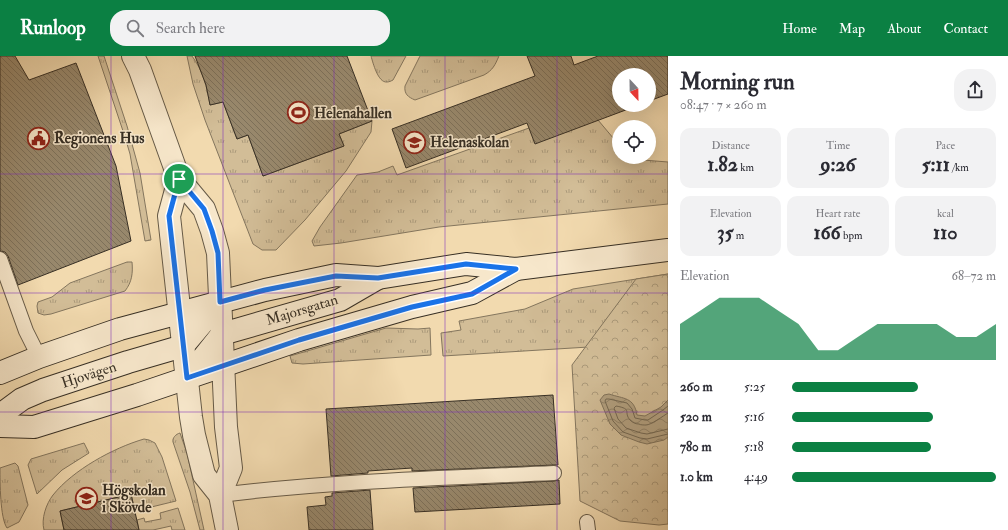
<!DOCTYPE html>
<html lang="en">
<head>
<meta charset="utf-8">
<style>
  :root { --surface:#fff; --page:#f2f2f3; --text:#2b2b33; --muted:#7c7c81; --accent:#0b8043 }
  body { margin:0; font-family:"IM FELL Double Pica",serif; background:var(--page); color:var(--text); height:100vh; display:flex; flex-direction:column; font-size:15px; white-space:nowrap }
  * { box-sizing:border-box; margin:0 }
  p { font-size:13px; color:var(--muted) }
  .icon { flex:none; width:22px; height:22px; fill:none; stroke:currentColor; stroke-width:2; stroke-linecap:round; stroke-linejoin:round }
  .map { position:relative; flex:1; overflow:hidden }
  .sheet { display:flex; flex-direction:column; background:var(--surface); width:340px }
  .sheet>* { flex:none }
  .needle { width:26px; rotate:158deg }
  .controls { position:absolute; left:612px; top:12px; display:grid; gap:8px }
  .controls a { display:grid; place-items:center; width:44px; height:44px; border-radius:50%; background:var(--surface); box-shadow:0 4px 16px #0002; font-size:20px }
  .pin { position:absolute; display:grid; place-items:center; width:34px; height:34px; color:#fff; margin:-17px; border:2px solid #fff; border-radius:50%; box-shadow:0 1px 4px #0007 }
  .round { display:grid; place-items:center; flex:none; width:42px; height:42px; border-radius:16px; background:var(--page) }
  .overview { display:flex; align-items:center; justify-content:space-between; height:68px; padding:0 12px }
  h1 { font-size:22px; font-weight:700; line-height:30px }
  .metrics { display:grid; grid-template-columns:repeat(3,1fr); gap:6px; height:68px; padding:4px 12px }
  .metrics div { display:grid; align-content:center; border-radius:10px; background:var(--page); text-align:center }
  .metrics b { font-size:20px; font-weight:700 }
  .metrics small { font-size:11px; font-weight:400 }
  .metrics p { font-size:11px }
  .chart { height:112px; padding:8px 12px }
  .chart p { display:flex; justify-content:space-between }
  .chart svg { width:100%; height:72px; margin-top:4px; fill:var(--accent); opacity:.7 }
  ul { padding:0 12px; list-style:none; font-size:13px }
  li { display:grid; grid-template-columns:64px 48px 1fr; align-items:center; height:30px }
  li i { height:10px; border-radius:5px; background:var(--accent) }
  header { display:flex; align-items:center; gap:24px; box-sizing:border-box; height:56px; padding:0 20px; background:var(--accent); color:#fff }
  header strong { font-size:19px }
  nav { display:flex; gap:22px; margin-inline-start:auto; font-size:14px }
  .search { width:280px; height:36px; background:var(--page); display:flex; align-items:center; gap:10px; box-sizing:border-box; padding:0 14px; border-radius:16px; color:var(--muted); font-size:15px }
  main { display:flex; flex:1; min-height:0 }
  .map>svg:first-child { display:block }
</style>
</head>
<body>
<header>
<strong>Runloop</strong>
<div class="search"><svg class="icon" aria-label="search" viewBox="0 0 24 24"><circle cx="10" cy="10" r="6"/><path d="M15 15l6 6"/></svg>Search here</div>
<nav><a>Home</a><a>Map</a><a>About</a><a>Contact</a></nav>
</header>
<main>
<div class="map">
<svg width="668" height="474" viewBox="0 0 668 474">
  <defs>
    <pattern id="grass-tufts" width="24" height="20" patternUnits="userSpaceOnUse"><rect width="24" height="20" fill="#d2bd97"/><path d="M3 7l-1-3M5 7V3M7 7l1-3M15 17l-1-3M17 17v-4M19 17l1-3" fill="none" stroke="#ab9a7b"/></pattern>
    <pattern id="park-crowns" width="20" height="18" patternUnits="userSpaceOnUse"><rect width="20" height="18" fill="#d2bd97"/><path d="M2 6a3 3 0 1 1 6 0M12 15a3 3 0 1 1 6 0" fill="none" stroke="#ab9a7b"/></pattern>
    <pattern id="water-waves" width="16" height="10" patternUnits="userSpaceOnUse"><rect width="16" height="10" fill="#b2a080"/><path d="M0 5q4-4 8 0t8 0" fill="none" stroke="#928369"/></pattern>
    <pattern id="building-back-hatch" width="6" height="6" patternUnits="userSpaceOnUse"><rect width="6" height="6" fill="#98886c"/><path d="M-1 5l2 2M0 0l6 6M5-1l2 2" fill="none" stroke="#7d7059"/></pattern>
  </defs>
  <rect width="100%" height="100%" fill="#f2daaf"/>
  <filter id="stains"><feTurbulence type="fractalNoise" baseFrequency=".005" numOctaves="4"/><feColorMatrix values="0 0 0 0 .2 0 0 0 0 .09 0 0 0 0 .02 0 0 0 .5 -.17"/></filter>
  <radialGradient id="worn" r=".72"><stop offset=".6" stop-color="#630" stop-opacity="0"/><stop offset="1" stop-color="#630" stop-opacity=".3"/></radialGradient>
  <g fill="url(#grass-tufts)" stroke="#84765e">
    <path d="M 98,0 L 104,0 L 127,70 L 140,117 L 151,184 L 145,185 L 130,98 L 125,81 Z"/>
    <path d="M 187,0 L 192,0 C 203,15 207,31 210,49 L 223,46 L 237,83 L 248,79 L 263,120 L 344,90 L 339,78 L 372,65 L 371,76 L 346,115 L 305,164 L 276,194 L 262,194 L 253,188 L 205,64 L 193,28 Z"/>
    <path d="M 371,0 L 406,0 L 393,24 C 391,25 389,26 387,26 C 378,27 373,7 371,0 Z"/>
    <path d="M 420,0 L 499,0 C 495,9 493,14 484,19 L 415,44 C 408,41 404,38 405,30 Z"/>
    <path d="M 598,64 L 619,89 L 619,101 L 629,101 L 630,103 L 668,106 L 668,148 L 439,171 L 341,187 L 314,190 L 312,185 L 320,171 L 357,119 L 378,116 L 393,110 L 397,119 L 529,72 Z"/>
    <path d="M 127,206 L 132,206 C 133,217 132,226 125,235 L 51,258 L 44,259 L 38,257 L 37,250 L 38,246 L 52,241 L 70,227 Z"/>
    <path d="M 668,218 L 605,290 L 443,300 L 441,277 L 461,274 L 459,265 L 525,253 L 573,233 Z"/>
    <path d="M 386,272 L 418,273 L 430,272 L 431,299 L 303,308 L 292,307 L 290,300 Z"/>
    <path d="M 180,377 L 187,397 L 204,474 L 200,474 L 190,436 L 173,386 C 172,382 176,378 180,377 Z"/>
    <path d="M 144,383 L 149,384 L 155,387 L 162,401 L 176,445 L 135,455 L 131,438 L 60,455 L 64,474 L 44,474 C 41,463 46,448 53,439 C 73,414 113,392 144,383 Z"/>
    <path d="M 84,387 L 89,397 L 62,414 L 37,438 L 28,409 L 31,403 Z"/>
    <path d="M 15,407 L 18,410 L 28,449 L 19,466 L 7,472 C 0,462 0,426 0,412 Z"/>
    <path d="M 178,452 L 185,474 L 172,474 L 171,470 L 153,474 L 139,474 L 137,464 L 144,462 L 145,466 L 161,463 L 160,457 Z"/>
  </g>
  <path fill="url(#park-crowns)" stroke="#84765e" d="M 668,218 L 668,468 L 659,469 L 620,465 L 580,445 L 572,309 L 636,223 Z"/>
  <path fill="url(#water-waves)" stroke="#81735b" d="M 609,338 C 624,343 634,341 637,359 L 645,360 L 661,351 L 668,344 L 668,381 L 664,384 L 647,388 L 639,386 L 621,379 L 610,368 L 600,344 L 604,339 Z"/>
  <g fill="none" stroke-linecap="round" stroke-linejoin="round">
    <g stroke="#746852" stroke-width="1">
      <path d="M 668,350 L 663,354 L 648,364 L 645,364 L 635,362 L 632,353 L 627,347 L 609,343 L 606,343 L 605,345 L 613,365 L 623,376 L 640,382 L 647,383 L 668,378"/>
      <path d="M 668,357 C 663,360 651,369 646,369 C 644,369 640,369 639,368 C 636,368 633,367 630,364 C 623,356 633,353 616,350 L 614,352 L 618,363 L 626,372 L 641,377 L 647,378 L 668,373"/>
    </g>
  </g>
  <g fill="url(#building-back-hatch)" stroke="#372f24">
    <path d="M 0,0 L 15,0 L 29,24 L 76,7 L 116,110 L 131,185 L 18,229 L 8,200 L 5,196 L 0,195 Z"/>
    <path d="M 195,0 L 347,0 L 372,65 L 339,78 L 344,90 L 263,120 L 248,79 L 237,83 L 223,46 L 210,49 L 206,29 Z"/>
    <path d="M 527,0 L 571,0 L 574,9 L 598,0 L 668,0 L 668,38 L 649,45 L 649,19 L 619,19 L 619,49 L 639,49 L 535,88 L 527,67 L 406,112 L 392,73 L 535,20 Z"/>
    <path d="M 553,339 L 558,409 L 554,409 L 412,415 L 412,412 L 368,415 L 368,417 L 331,420 L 326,353 Z"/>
    <path d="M 559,424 L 560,448 L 415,456 L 413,432 L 554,425 Z"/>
    <path d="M 370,434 L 373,474 L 309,474 L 307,451 L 326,449 L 325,441 L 332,440 L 332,437 Z"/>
    <path d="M 131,438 L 139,474 L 64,474 L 60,455 Z"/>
  </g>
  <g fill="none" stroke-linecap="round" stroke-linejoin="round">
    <defs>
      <g id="service">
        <path d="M 0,203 L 26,275 L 39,301"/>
        <path d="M 220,439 C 331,425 443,422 554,417"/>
        <path d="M 587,466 L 588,474"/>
      </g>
      <g id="tertiary">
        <path d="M 133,0 L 140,14 L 179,123 L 204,153 L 212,175 L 218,197 L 226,371 L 231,412 L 220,439"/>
        <path d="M 179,123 L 169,160 L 191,361 L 194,379 L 204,419 L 220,439 L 227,474"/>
      </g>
      <g id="secondary">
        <path d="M 0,317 L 39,301 L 120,273 L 265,234 L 336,219 L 378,222 L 466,208 L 516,213 L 668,194"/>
        <path d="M 187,322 L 222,278 L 340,244 L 378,222"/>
        <path d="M 0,359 L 22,343 L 43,334 L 128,306 L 183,290 L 220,246"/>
        <path d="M 0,370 L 34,371 L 137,339 L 299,284 L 412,251 L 472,237 L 516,213"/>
      </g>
    </defs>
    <use href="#service" stroke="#665a47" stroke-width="16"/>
    <use href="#tertiary" stroke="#665a47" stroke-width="24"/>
    <use href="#secondary" stroke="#372f24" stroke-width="24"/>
    <use href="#service" stroke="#f7e7cb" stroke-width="14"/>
    <use href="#tertiary" stroke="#f7e7cb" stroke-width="22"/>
    <use href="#secondary" stroke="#f7e7cb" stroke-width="22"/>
  </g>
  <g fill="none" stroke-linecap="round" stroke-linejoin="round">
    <defs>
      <path id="route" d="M 179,123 L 204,153 L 212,175 L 218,197 L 220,246 L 265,234 L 336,220 L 378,222 L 466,208 L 516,213 L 472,238 L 412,251 L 299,284 L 187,322 L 169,160 Z"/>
    </defs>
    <use href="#route" stroke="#fff" stroke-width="8"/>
    <use href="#route" stroke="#1a73e8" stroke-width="5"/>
  </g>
  <path fill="none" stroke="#7b2cbf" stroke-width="1" stroke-opacity="0.55" d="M 111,0 L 111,474M 223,0 L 223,474M 334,0 L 334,474M 445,0 L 445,474M 557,0 L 557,474M 0,118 L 668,118M 0,237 L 668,237M 0,356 L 668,356"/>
  <defs>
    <symbol id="stadium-ring" viewBox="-11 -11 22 22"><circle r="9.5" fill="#f7e7cb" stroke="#8f2418" stroke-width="1.5"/><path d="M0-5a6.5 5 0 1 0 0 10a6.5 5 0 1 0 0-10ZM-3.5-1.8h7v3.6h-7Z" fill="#8f2418"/></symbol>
    <symbol id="civic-ring" viewBox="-11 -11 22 22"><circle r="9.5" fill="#f7e7cb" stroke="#8f2418" stroke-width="1.5"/><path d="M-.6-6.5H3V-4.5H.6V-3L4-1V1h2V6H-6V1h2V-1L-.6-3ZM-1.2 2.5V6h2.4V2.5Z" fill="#8f2418"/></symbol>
    <symbol id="school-ring" viewBox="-11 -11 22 22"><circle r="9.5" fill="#f7e7cb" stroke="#8f2418" stroke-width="1.5"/><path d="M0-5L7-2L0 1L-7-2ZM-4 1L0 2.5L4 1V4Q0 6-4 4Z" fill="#8f2418"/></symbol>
    <symbol id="university-ring" viewBox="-11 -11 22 22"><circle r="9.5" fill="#f7e7cb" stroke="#8f2418" stroke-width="1.5"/><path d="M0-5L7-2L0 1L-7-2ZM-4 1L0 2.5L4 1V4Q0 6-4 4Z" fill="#8f2418"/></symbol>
  </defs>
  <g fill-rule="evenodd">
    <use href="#stadium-ring" x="286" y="44" width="25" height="25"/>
    <use href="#civic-ring" x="26" y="70" width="25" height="25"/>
    <use href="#school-ring" x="402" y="74" width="25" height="25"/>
    <use href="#university-ring" x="74" y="430" width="25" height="25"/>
  </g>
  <g text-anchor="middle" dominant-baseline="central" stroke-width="3" stroke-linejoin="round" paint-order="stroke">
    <g font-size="15" font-weight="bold" fill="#372f24" stroke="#f7e7cb" text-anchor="start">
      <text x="314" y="57">Helenahallen</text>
      <text x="54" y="82">Regionens Hus</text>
      <text x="430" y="86">Helenaskolan</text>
      <text x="102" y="434">Högskolan<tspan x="102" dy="17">i Skövde</tspan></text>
    </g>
    <g font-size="15" fill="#372f24" stroke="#f7e7cb">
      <text transform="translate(302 254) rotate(-17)">Majorsgatan</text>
      <text transform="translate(89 319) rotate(-18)">Hjovägen</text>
    </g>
  </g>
  <rect width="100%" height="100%" filter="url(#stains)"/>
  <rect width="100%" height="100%" fill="url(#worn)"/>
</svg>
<div class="controls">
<a><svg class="needle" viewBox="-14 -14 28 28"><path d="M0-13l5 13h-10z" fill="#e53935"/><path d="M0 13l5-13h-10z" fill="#7c7c81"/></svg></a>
<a><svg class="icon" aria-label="locate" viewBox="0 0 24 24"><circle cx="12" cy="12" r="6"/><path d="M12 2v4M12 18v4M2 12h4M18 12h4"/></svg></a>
</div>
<div class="pin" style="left:179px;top:123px;background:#1e9e55"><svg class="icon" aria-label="arrive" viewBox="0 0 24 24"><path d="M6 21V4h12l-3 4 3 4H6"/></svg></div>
</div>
<section class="sheet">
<div class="overview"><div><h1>Morning run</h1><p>08:47 · 7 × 260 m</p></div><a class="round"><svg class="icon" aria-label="share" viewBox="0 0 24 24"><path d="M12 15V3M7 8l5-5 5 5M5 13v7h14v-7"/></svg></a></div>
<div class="metrics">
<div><p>Distance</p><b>1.82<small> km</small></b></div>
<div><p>Time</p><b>9:26</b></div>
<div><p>Pace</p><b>5:11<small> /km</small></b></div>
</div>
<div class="metrics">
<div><p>Elevation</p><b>35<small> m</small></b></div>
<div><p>Heart rate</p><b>166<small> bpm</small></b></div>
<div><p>kcal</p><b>110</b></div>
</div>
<div class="chart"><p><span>Elevation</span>68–72 m</p>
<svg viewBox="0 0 160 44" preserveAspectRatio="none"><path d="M0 44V22L10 14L20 6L30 6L40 6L50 14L60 22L70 38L80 38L90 30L100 22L110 22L120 22L130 22L140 30L150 30L160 22V44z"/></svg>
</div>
<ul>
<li><b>260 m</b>5:25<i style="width:62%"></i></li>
<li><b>520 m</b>5:16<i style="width:69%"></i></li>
<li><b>780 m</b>5:18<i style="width:68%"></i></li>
<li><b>1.0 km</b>4:49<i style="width:100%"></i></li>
</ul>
</section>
</main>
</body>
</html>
